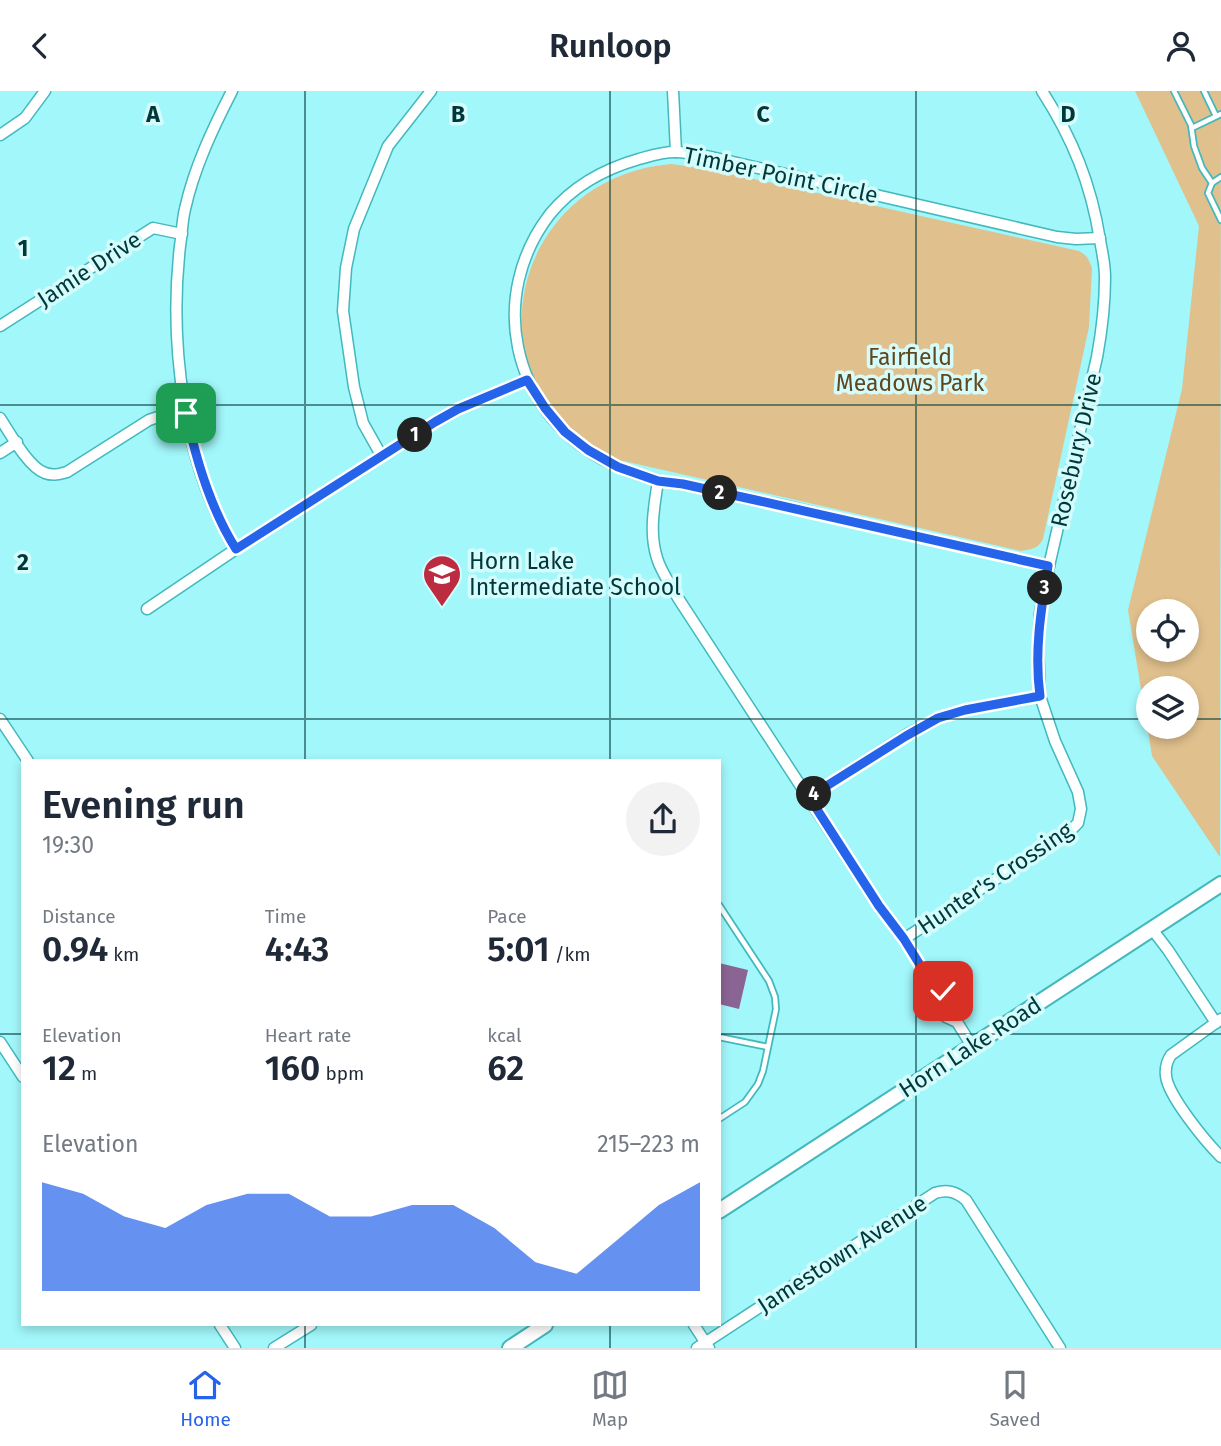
<!DOCTYPE html>
<html lang="en">
<head>
<meta charset="utf-8">
<style>
  :root { --surface:#fff; --page:#f2f2f3; --text:#1f2937; --muted:#747a83; --line:#e0e1e3; --accent:#2563eb }
  body { margin:0; font-family:"Fira Sans",sans-serif; background:var(--page); color:var(--text); height:100vh; display:flex; flex-direction:column; font-size:26px; white-space:nowrap }
  * { box-sizing:border-box; margin:0 }
  p { font-size:23px; color:var(--muted) }
  .icon { flex:none; width:38px; height:38px; fill:none; stroke:currentColor; stroke-width:2; stroke-linecap:round; stroke-linejoin:round }
  .map { position:relative; flex:1; overflow:hidden }
  .drawer { position:absolute; left:21px; top:668px; width:700px; height:567px; display:flex; flex-direction:column; background:var(--surface); border-radius:0px; box-shadow:0 4px 10px #0003 }
  .drawer>* { flex:none }
  .controls { position:absolute; left:1136px; top:508px; display:grid; gap:14px }
  .controls a { display:grid; place-items:center; width:63px; height:63px; border-radius:50%; background:var(--surface); box-shadow:0 4px 10px #0003; font-size:35px }
  .pin { position:absolute; display:grid; place-items:center; width:60px; height:60px; color:#fff; margin:-30px; border-radius:14px; box-shadow:0 4px 10px #0006 }
  .km { position:absolute; width:35px; height:35px; margin:-18px; border-radius:50%; background:#222; color:#fff; font-size:19px; line-height:35px; text-align:center }
  .round { display:grid; place-items:center; flex:none; width:74px; height:74px; border-radius:37px; background:var(--page) }
  .headline { display:flex; align-items:center; justify-content:space-between; height:119px; padding:0 21px }
  h1 { font-size:38px; font-weight:600; line-height:52px }
  .stats { display:grid; grid-template-columns:repeat(3,1fr); gap:10px; height:119px; padding:7px 21px }
  .stats div { display:grid; align-content:center }
  .stats b { font-size:35px; font-weight:600 }
  .stats small { font-size:19px; font-weight:400 }
  .stats p { font-size:19px }
  .chart { height:196px; padding:14px 21px }
  .chart p { display:flex; justify-content:space-between }
  .chart svg { width:100%; height:126px; margin-top:7px; fill:var(--accent); opacity:.7 }
  header { display:flex; justify-content:space-between; align-items:center; height:91px; padding:0 21px; background:var(--surface); font-size:32px; font-weight:600 }
  .menu { display:flex; justify-content:space-around; align-items:center; height:98px; border-top:2px solid var(--line); background:var(--surface); font-size:19px; color:var(--muted) }
  .menu a { display:grid; justify-items:center; gap:4px }
  .menu .on { color:var(--accent) }
  .map>svg:first-child { display:block }
</style>
</head>
<body>
<header><svg class="icon" aria-label="back" viewBox="0 0 24 24"><path d="M15 5l-7 7 7 7"/></svg>Runloop<svg class="icon" aria-label="person" viewBox="0 0 24 24"><circle cx="12" cy="8" r="4"/><path d="M4 21q1-7 8-7t8 7"/></svg></header>
<div class="map">
<svg width="1221" height="1257" viewBox="0 0 1221 1257">
  <rect width="100%" height="100%" fill="#a2f7fa"/>
  <g fill="#e0c08d" fill-rule="evenodd">
    <path d="M 1135,0 L 1221,0 L 1220,766 L 1152,665 L 1128,519 L 1182,298 L 1199,135 ZM 1148,520 L 1186,520 L 1186,558 L 1148,558 ZM 1148,597 L 1186,597 L 1186,635 L 1148,635 Z"/>
    <path d="M 671,73 L 704,77 L 1079,160 C 1087,164 1089,169 1092,177 L 1089,236 L 1043,448 C 1038,458 1032,458 1021,460 L 619,369 C 462,303 506,87 671,73 Z"/>
  </g>
  <path fill="#8a6594" d="M 719,872 L 748,879 L 739,918 L 719,913 Z"/>
  <g fill="none" stroke-linecap="round" stroke-linejoin="round">
    <defs>
      <g id="lane">
        <path d="M 1174,0 L 1191,34 L 1194,55 L 1202,77 L 1212,92"/>
        <path d="M 1204,0 L 1216,25"/>
        <path d="M 1192,37 L 1221,23"/>
        <path d="M 1221,86 L 1212,92 L 1208,102 L 1221,129"/>
        <path d="M 719,814 L 769,890 L 775,906 L 776,918 L 763,980 L 758,993 L 745,1011 L 719,1028"/>
        <path d="M 719,946 L 768,956"/>
      </g>
      <g id="street">
        <path d="M 232,0 C 213,37 194,77 185,118 C 182,130 182,143 180,155 C 169,251 183,375 236,458"/>
        <path d="M 673,0 L 676,61"/>
        <path d="M 0,44 L 25,27 L 45,0"/>
        <path d="M 0,235 L 153,137 L 182,143"/>
        <path d="M 0,327 C 10,342 28,376 45,382 C 53,385 60,383 67,381 L 149,329 L 161,325 L 185,322"/>
        <path d="M 0,362 L 17,351"/>
        <path d="M 381,364 L 363,332 L 354,296 L 343,220 L 346,177 L 354,138 L 388,55 L 431,0"/>
        <path d="M 658,390 C 654,416 649,442 657,467 C 661,481 671,494 678,507 L 879,815 L 904,848 L 933,895 L 933,906 L 946,926 L 957,931 L 972,955"/>
        <path d="M 1049,475 C 985,461 921,446 858,432 C 825,425 792,415 760,410 C 735,405 711,399 687,394 C 677,392 666,392 656,389 C 638,384 619,377 602,368 C 511,318 487,205 550,123 C 573,95 604,78 639,68 C 650,65 662,61 675,61 C 687,61 700,64 711,66 L 1057,146 L 1076,148 L 1100,147"/>
        <path d="M 147,518 L 236,458 L 435,331 L 458,318 L 527,289"/>
        <path d="M 0,628 L 28,670"/>
        <path d="M 809,706 L 906,644 L 938,627 L 966,619 L 1040,605"/>
        <path d="M 1152,838 L 1168,859 L 1216,932"/>
        <path d="M 904,848 L 1071,739 L 1078,732 L 1081,718 L 1078,701 L 1055,650 L 1040,605 L 1038,556 L 1040,522 L 1049,475 L 1097,266 C 1102,239 1105,213 1105,186 C 1105,173 1102,161 1100,149 C 1091,93 1073,48 1042,0"/>
        <path d="M 933,895 C 948,902 957,915 957,931"/>
        <path d="M 1221,928 L 1171,964 C 1167,970 1165,977 1166,985 C 1168,1005 1206,1051 1221,1066"/>
        <path d="M 0,951 L 23,986"/>
        <path d="M 220,1234 L 235,1257"/>
        <path d="M 694,1234 L 709,1257"/>
        <path d="M 274,1257 L 311,1234"/>
        <path d="M 697,1257 L 935,1102 C 948,1098 956,1101 966,1109 L 1060,1257"/>
      </g>
      <g id="secondary">
        <path d="M 719,1120 L 1221,793"/>
        <path d="M 510,1257 L 545,1234"/>
      </g>
    </defs>
    <use href="#lane" stroke="#43b8bd" stroke-width="8"/>
    <use href="#street" stroke="#43b8bd" stroke-width="13"/>
    <use href="#secondary" stroke="#43b8bd" stroke-width="18"/>
    <use href="#lane" stroke="#fff" stroke-width="4.5"/>
    <use href="#street" stroke="#fff" stroke-width="10"/>
    <use href="#secondary" stroke="#fff" stroke-width="14"/>
  </g>
  <g fill="none" stroke-linecap="round" stroke-linejoin="round">
    <defs>
      <path id="route" d="M 186,322 C 196,369 210,417 236,458 L 435,331 L 458,318 L 527,289 L 545,317 L 565,341 L 588,359 L 618,376 L 658,390 L 683,393 L 760,410 L 1048,475 C 1041,519 1034,561 1040,605 L 965,619 L 938,627 L 906,645 L 809,706 L 879,815 L 904,848 L 933,895 L 943,900"/>
    </defs>
    <use href="#route" stroke="#fff" stroke-width="14"/>
    <use href="#route" stroke="#2563eb" stroke-width="9"/>
  </g>
  <path fill="none" stroke="#013739" stroke-width="2" stroke-opacity="0.55" d="M 305,0 L 305,670M 610,0 L 610,670M 916,0 L 916,1257M 0,314 L 1221,314M 0,628 L 1148,628M 1186,628 L 1221,628M 0,943 L 23,943M 719,943 L 1221,943M 305,1234 L 305,1257M 610,1234 L 610,1257"/>
  <defs>
    <symbol id="school-pin" viewBox="-11 -11 22 30"><path d="M0 17L-7.5 6A9.5 9.5 0 1 1 7.5 6Z" fill="#bc2b40" stroke="#d4fcfd"/><path d="M0-5L7-2L0 1L-7-2ZM-4 1L0 2.5L4 1V4Q0 6-4 4Z" fill="#fff"/></symbol>
  </defs>
  <g fill-rule="evenodd">
    <use href="#school-pin" x="420" y="461" width="44" height="60"/>
  </g>
  <g text-anchor="middle" dominant-baseline="central" stroke-width="7" stroke-linejoin="round" paint-order="stroke">
    <g font-size="23" fill="#013739" stroke="#d4fcfd">
      <text transform="translate(781 84) rotate(12)">Timber Point Circle</text>
      <text transform="translate(89 178) rotate(-33)">Jamie Drive</text>
      <text transform="translate(1076 359) rotate(-77)">Rosebury Drive</text>
      <text transform="translate(995 787) rotate(-34)">Hunter's Crossing</text>
      <text transform="translate(970 956) rotate(-33)">Horn Lake Road</text>
      <text transform="translate(842 1163) rotate(-33)">Jamestown Avenue</text>
    </g>
    <g font-size="23" fill="#60471d" stroke="#d4fcfd">
      <text x="910" y="266">Fairfield<tspan x="910" dy="26">Meadows Park</tspan></text>
    </g>
    <g font-size="23" fill="#013739" stroke="#d4fcfd" text-anchor="start">
      <text x="469" y="470">Horn Lake<tspan x="469" dy="26">Intermediate School</tspan></text>
    </g>
  </g>
  <g font-size="23" text-anchor="middle" font-weight="bold" fill="#013739" stroke="#d4fcfd" stroke-width="7" stroke-linejoin="round" paint-order="stroke">
    <text x="153" y="31">A</text>
    <text x="458" y="31">B</text>
    <text x="763" y="31">C</text>
    <text x="1068" y="31">D</text>
    <text x="23" y="165">1</text>
    <text x="23" y="479">2</text>
  </g>
</svg>
<div class="controls">
<a><svg class="icon" aria-label="locate" viewBox="0 0 24 24"><circle cx="12" cy="12" r="6"/><path d="M12 2v4M12 18v4M2 12h4M18 12h4"/></svg></a>
<a><svg class="icon" aria-label="layers" viewBox="0 0 24 24"><path d="M12 4l9 5-9 5-9-5zM3 14l9 5 9-5"/></svg></a>
</div>
<div class="pin" style="left:186px;top:322px;background:#1e9e55"><svg class="icon" aria-label="arrive" viewBox="0 0 24 24"><path d="M6 21V4h12l-3 4 3 4H6"/></svg></div>
<div class="pin" style="left:943px;top:900px;background:#d93025"><svg class="icon" aria-label="check" viewBox="0 0 24 24"><path d="M5 12l5 5 9-10"/></svg></div>
<b class="km" style="left:415px;top:344px">1</b>
<b class="km" style="left:720px;top:402px">2</b>
<b class="km" style="left:1045px;top:497px">3</b>
<b class="km" style="left:814px;top:703px">4</b>
<section class="drawer">
<div class="headline"><div><h1>Evening run</h1><p>19:30</p></div><a class="round"><svg class="icon" aria-label="share" viewBox="0 0 24 24"><path d="M12 15V3M7 8l5-5 5 5M5 13v7h14v-7"/></svg></a></div>
<div class="stats">
<div><p>Distance</p><b>0.94<small> km</small></b></div>
<div><p>Time</p><b>4:43</b></div>
<div><p>Pace</p><b>5:01<small> /km</small></b></div>
</div>
<div class="stats">
<div><p>Elevation</p><b>12<small> m</small></b></div>
<div><p>Heart rate</p><b>160<small> bpm</small></b></div>
<div><p>kcal</p><b>62</b></div>
</div>
<div class="chart"><p><span>Elevation</span>215–223 m</p>
<svg viewBox="0 0 160 44" preserveAspectRatio="none"><path d="M0 44V6L10 10L20 18L30 22L40 14L50 10L60 10L70 18L80 18L90 14L100 14L110 22L120 34L130 38L140 26L150 14L160 6V44z"/></svg>
</div>
</section>
</div>
<nav class="menu">
<a class="on"><svg class="icon" aria-label="home" viewBox="0 0 24 24"><path d="M3 11l9-7 9 7M6 9v11h12V9"/></svg>Home</a>
<a><svg class="icon" aria-label="map" viewBox="0 0 24 24"><path d="M3 6l6-2 6 2 6-2v14l-6 2-6-2-6 2zM9 4v14M15 6v14"/></svg>Map</a>
<a><svg class="icon" aria-label="saved" viewBox="0 0 24 24"><path d="M7 4h10v16l-5-4-5 4z"/></svg>Saved</a>
</nav>
</body>
</html>
